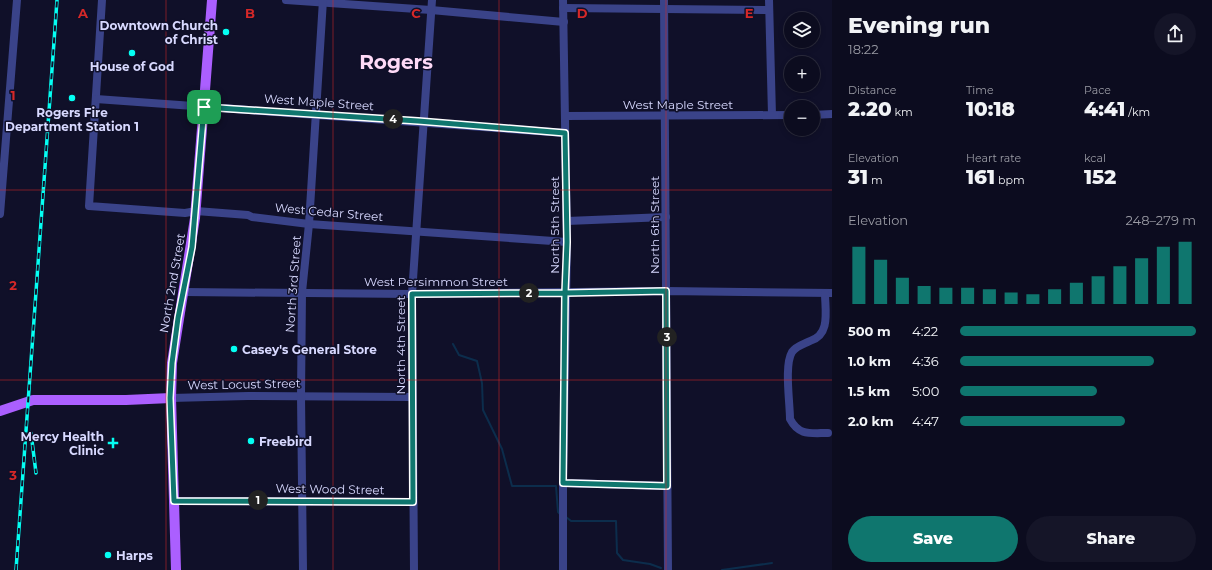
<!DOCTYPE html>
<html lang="en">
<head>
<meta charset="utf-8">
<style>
  :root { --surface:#0c0c1f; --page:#151528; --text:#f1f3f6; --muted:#9a9ba4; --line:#2c2c3d; --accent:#0f766e }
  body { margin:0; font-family:Montserrat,sans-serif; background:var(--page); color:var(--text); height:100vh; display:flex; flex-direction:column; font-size:15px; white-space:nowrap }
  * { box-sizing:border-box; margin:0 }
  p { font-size:13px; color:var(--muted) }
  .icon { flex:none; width:22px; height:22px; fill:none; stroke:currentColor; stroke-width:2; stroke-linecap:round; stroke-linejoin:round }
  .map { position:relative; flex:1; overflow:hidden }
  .drawer { display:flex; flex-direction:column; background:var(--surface); width:380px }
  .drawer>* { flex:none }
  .controls { position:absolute; left:784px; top:12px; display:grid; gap:8px }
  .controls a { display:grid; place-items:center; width:36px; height:36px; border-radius:50%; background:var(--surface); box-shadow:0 2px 6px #0003,0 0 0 1px var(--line); font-size:20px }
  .pin { position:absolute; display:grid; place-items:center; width:34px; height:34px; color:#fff; margin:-17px; border-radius:8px; box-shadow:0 2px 6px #0006 }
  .km { position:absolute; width:20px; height:20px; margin:-10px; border-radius:50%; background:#222; color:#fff; font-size:11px; line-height:20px; text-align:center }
  .round { display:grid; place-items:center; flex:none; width:42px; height:42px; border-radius:21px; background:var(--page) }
  .overview { display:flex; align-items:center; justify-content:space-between; height:68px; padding:0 16px }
  h1 { font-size:22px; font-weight:800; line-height:30px }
  .figures { display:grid; grid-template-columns:repeat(3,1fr); gap:6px; height:68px; padding:4px 16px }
  .figures div { display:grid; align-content:center }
  .figures b { font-size:20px; font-weight:800 }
  .figures small { font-size:11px; font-weight:400 }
  .figures p { font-size:11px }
  .chart { height:112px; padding:8px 16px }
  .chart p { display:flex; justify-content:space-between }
  .chart svg { width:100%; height:72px; margin-top:4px; stroke:var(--accent); stroke-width:6 }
  .primary-button { display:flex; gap:8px; margin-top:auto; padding:8px 16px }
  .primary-button a { flex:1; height:46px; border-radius:24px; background:var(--accent); color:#fff; font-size:16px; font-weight:800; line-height:46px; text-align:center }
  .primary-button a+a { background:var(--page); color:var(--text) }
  ul { padding:0 16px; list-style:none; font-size:13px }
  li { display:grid; grid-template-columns:64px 48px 1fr; align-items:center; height:30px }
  li i { height:10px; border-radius:5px; background:var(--accent) }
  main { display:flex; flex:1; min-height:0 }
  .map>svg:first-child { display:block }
</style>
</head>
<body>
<main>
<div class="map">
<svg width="832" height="570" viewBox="0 0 832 570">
  <rect width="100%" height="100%" fill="#101029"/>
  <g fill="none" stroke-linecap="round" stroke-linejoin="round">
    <g stroke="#0c2d4c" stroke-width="2">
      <path d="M 453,344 L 459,355 L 477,361 L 482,383 L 483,410 L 502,449 L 512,486 L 556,486 L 558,512 L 560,514"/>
      <path d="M 566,517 L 571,521 L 616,521 L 617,553 L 623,560 L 650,564 L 661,568"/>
      <path d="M 722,570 L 772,563"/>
    </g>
    <g stroke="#3a4389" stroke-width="8">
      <path d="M 102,0 L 89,206 L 185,213 L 196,211 L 248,215 L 252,217 L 309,224 L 567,242"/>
      <path d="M 286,0 L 431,10 L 564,22"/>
      <path d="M 563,0 L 567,242 L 563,483 L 563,570"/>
      <path d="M 664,0 L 668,570"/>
      <path d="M 769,0 L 772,115"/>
      <path d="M 563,8 L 769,10"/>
      <path d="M 96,99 L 565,133"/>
      <path d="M 813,115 L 832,114"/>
      <path d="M 565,116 L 791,115"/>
      <path d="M 0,214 L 17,0"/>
      <path d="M 567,221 L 666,217"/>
      <path d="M 184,292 L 412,294 L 666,291 L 832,293"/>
      <path d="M 825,293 C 825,310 831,335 810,341 C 804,344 796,346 792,352 C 784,365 790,403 790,419 C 799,436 810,433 828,433"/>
      <path d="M 171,398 L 248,396 L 411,397"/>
      <path d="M 563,483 L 667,486"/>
      <path d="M 174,501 L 413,502"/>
      <path d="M 303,570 L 301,396 L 302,292 L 309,224 L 323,0"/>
      <path d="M 414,570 L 412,294 L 432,0"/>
    </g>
    <g stroke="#ab5fff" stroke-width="10">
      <path d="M 0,411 L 33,400 L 126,400 L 171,398"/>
      <path d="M 176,570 L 171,398 L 172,363 L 195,218 L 212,0"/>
    </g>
    <defs>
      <g id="rail">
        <path d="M 31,433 L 36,473"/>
        <path d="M 16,570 L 57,0"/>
      </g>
    </defs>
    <use href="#rail" stroke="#04fff3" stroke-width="3.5"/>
    <use href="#rail" stroke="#101029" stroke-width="2" stroke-dasharray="6" stroke-linecap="butt"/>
  </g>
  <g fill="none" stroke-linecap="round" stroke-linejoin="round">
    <defs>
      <path id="route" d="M 204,107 L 192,247 L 178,318 L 172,363 L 170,398 L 174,501 L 413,502 L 412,294 L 565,293 L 563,483 L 667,486 L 666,291 L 565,293 L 567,242 L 565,133 L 418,121 L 204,107"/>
    </defs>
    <use href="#route" stroke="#fff" stroke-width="8"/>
    <use href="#route" stroke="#0f766e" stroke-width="5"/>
  </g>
  <path fill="none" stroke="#d62828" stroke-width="1" stroke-opacity="0.55" d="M 166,0 L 166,570M 333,0 L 333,570M 499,0 L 499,570M 666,0 L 666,570M 0,190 L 832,190M 0,380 L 832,380"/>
  <g fill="#04fff3" stroke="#101029" stroke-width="1.5">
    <circle cx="226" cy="32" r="4"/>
    <circle cx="132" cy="53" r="4"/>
    <circle cx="72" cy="98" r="4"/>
    <circle cx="234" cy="349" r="4"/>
    <circle cx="251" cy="441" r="4"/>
    <path d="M111 437h4v4h4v4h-4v4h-4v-4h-4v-4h4z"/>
    <circle cx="108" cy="555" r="4"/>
  </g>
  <g text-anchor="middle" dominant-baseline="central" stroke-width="3" stroke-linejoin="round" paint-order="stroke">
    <g font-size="12" font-weight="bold" fill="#d8d9ff" stroke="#101029" text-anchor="start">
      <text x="218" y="25" text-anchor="end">Downtown Church<tspan x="218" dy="14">of Christ</tspan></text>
      <text x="132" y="66" text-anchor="middle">House of God</text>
      <text x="72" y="112" text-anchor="middle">Rogers Fire<tspan x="72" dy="14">Department Station 1</tspan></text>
      <text x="242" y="349">Casey's General Store</text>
      <text x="104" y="436" text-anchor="end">Mercy Health<tspan x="104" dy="14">Clinic</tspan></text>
      <text x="259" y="441">Freebird</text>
      <text x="116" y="555">Harps</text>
    </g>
    <g font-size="12" fill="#d8d9ff" stroke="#101029">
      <text transform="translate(319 102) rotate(4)">West Maple Street</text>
      <text x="678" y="104">West Maple Street</text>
      <text transform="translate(329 212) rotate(5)">West Cedar Street</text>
      <text transform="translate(554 225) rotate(-90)">North 5th Street</text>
      <text transform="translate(654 225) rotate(-90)">North 6th Street</text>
      <text x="436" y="281">West Persimmon Street</text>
      <text transform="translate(172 283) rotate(-80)">North 2nd Street</text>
      <text transform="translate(293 284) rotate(-86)">North 3rd Street</text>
      <text transform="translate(400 345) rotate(-90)">North 4th Street</text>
      <text transform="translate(244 384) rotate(-1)">West Locust Street</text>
      <text transform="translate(330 489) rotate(1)">West Wood Street</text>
    </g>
    <g font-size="20" font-weight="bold" fill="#ffdaf7" stroke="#101029">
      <text x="396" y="62">Rogers</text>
    </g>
  </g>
  <g font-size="13" text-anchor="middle" font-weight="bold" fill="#d62828" stroke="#101029" stroke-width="3" stroke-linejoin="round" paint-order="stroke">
    <text x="83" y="18">A</text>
    <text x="250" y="18">B</text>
    <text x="416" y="18">C</text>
    <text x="582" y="18">D</text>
    <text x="749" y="18">E</text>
    <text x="13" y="100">1</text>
    <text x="13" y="290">2</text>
    <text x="13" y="480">3</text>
  </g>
</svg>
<div class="controls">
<a><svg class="icon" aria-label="layers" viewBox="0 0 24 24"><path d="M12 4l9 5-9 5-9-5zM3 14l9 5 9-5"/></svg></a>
<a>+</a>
<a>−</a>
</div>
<div class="pin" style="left:204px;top:107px;background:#1e9e55"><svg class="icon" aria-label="arrive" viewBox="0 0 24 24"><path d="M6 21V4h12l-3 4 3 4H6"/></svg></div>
<b class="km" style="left:258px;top:500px">1</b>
<b class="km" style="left:529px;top:293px">2</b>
<b class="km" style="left:667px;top:337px">3</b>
<b class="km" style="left:393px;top:119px">4</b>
</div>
<section class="drawer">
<div class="overview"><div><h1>Evening run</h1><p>18:22</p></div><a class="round"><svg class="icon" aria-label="share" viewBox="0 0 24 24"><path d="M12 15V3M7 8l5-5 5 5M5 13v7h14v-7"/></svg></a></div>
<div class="figures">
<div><p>Distance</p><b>2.20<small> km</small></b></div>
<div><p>Time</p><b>10:18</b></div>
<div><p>Pace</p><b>4:41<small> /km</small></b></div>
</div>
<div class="figures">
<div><p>Elevation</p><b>31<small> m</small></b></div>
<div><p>Heart rate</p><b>161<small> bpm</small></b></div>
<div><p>kcal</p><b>152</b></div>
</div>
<div class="chart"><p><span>Elevation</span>248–279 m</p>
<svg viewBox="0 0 160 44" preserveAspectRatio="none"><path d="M5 44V9M15 44V17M25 44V28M35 44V33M45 44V34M55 44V34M65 44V35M75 44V37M85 44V38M95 44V35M105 44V31M115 44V27M125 44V21M135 44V16M145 44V9M155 44V6"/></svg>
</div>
<ul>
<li><b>500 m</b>4:22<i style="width:100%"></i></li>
<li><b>1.0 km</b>4:36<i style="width:82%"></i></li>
<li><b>1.5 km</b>5:00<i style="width:58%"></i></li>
<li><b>2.0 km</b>4:47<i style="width:70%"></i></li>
</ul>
<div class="primary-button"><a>Save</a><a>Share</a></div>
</section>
</main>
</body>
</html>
